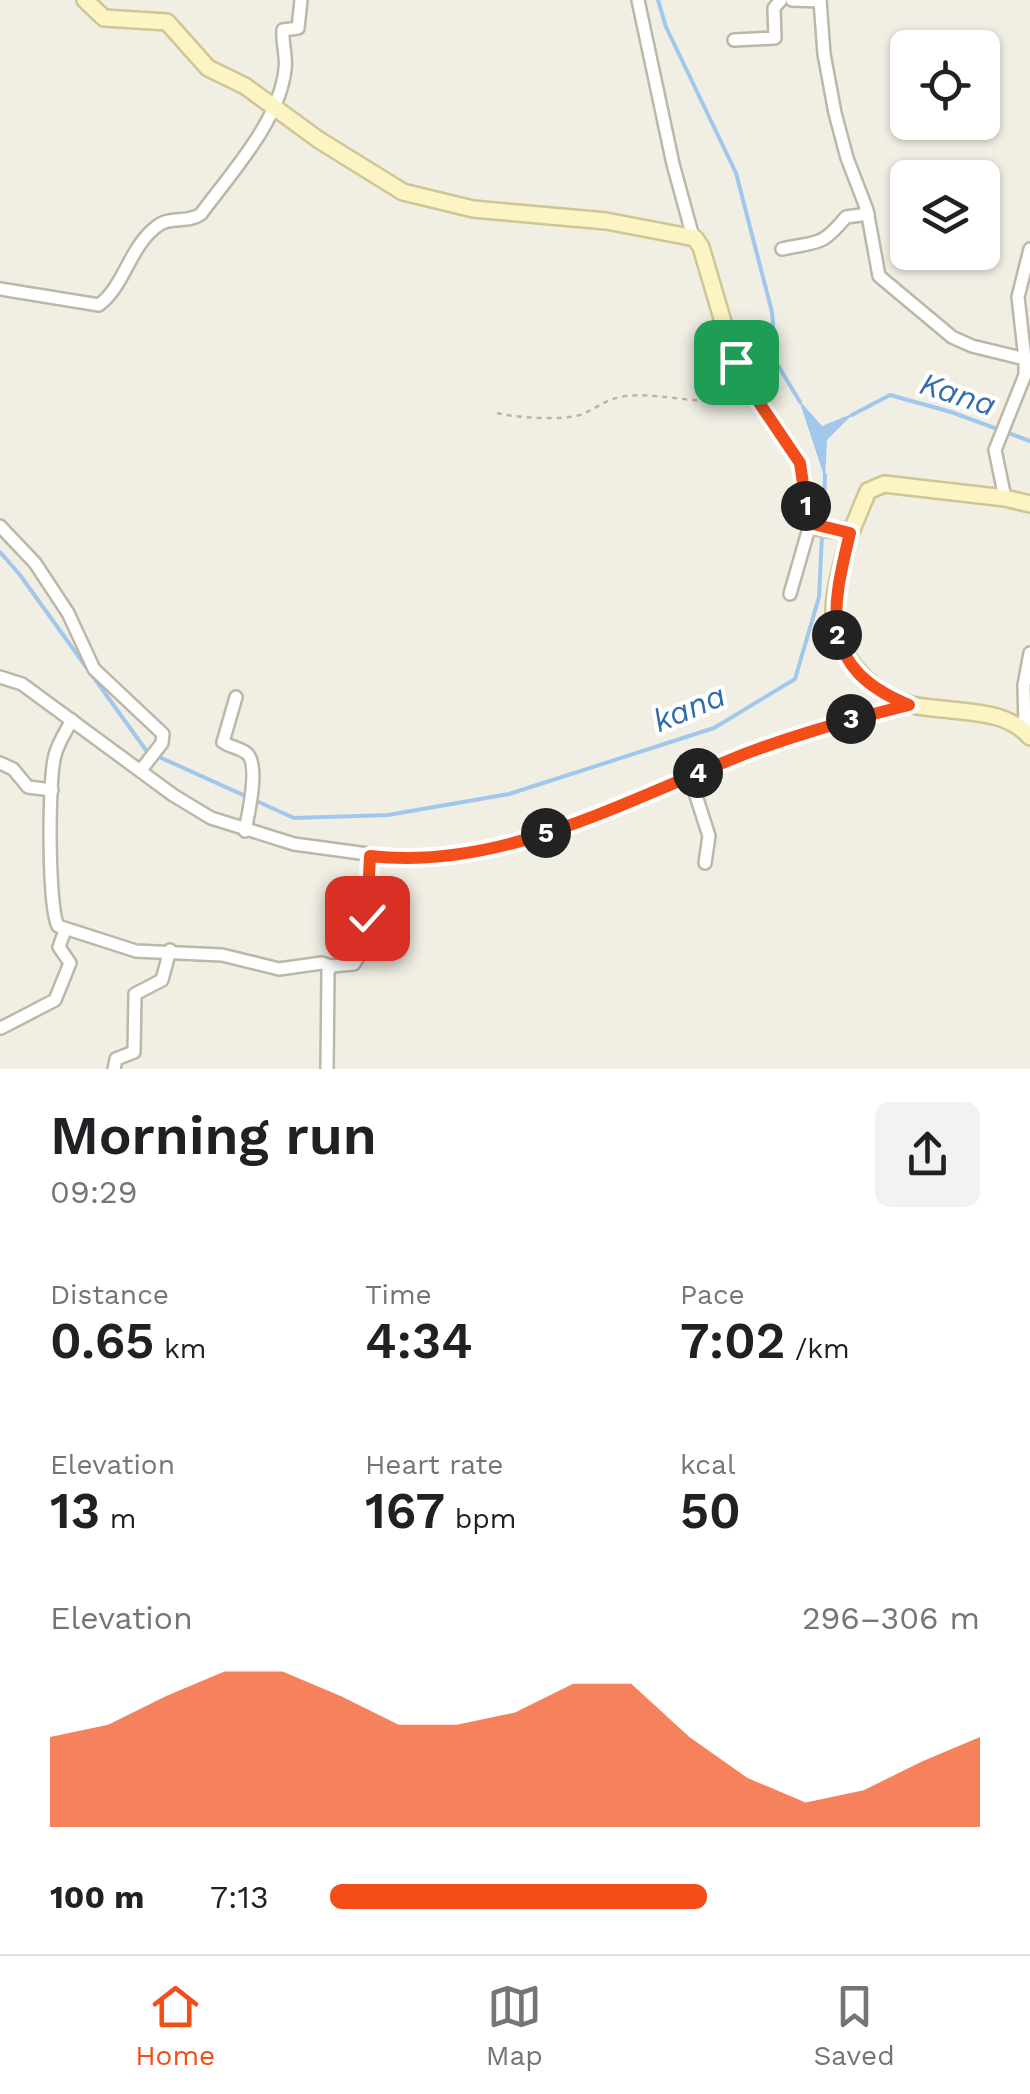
<!DOCTYPE html>
<html lang="en">
<head>
<meta charset="utf-8">
<style>
  :root { --surface:#fff; --page:#f2f2f2; --text:#202124; --muted:#757577; --line:#e0e0e0; --accent:#f34e1a }
  body { margin:0; font-family:"Work Sans",sans-serif; background:var(--page); color:var(--text); height:100vh; display:flex; flex-direction:column; font-size:38px; white-space:nowrap }
  * { box-sizing:border-box; margin:0 }
  p { font-size:32px; color:var(--muted) }
  .icon { flex:none; width:55px; height:55px; fill:none; stroke:currentColor; stroke-width:2; stroke-linecap:round; stroke-linejoin:round }
  .map { position:relative; height:1069px; overflow:hidden }
  .side { display:flex; flex-direction:column; background:var(--surface); flex:1 }
  .side>* { flex:none }
  .buttons { position:absolute; left:890px; top:30px; display:grid; gap:20px }
  .buttons a { display:grid; place-items:center; width:110px; height:110px; border-radius:15px; background:var(--surface); box-shadow:0 2px 8px #0004; font-size:50px }
  .pin { position:absolute; display:grid; place-items:center; width:85px; height:85px; color:#fff; margin:-42px; border-radius:20px; box-shadow:0 5px 15px #0006 }
  .km { position:absolute; width:50px; height:50px; margin:-25px; border-radius:50%; background:#222; color:#fff; font-size:28px; line-height:50px; text-align:center }
  .round { display:grid; place-items:center; flex:none; width:105px; height:105px; border-radius:15px; background:var(--page) }
  .summary { display:flex; align-items:center; justify-content:space-between; height:170px; padding:0 50px }
  h1 { font-size:55px; font-weight:600; line-height:75px }
  .figures { display:grid; grid-template-columns:repeat(3,1fr); gap:15px; height:170px; padding:10px 50px }
  .figures div { display:grid; align-content:center }
  .figures b { font-size:50px; font-weight:600 }
  .figures small { font-size:28px; font-weight:400 }
  .figures p { font-size:28px }
  .chart { height:280px; padding:20px 50px }
  .chart p { display:flex; justify-content:space-between }
  .chart svg { width:100%; height:180px; margin-top:10px; fill:var(--accent); opacity:.7 }
  ul { padding:0 50px; list-style:none; font-size:32px }
  li { display:grid; grid-template-columns:160px 120px 1fr; align-items:center; height:75px }
  li i { height:25px; border-radius:12px; background:var(--accent) }
  .tabs { display:flex; justify-content:space-around; align-items:center; height:140px; border-top:2px solid var(--line); background:var(--surface); font-size:28px; color:var(--muted) }
  .tabs a { display:grid; justify-items:center; gap:5px }
  .tabs .active { color:var(--accent) }
  .map>svg:first-child { display:block }
</style>
</head>
<body>
<div class="map">
<svg width="1030" height="1069" viewBox="0 0 1030 1069">
  <rect width="100%" height="100%" fill="#f1efe4"/>
  <path fill="#a1c7ed" d="M 799,400 L 822,426 L 854,413 L 827,440 L 825,479 Z"/>
  <g fill="none" stroke-linecap="round" stroke-linejoin="round">
    <g stroke="#a1c7ed" stroke-width="4">
      <path d="M 658,0 L 666,27 L 736,173 L 772,312 L 776,362 L 800,402"/>
      <path d="M 852,415 L 890,395 L 951,412 L 1030,441"/>
      <path d="M 823,525 L 825,475"/>
      <path d="M 0,552 L 20,575 L 148,753"/>
      <path d="M 157,756 L 294,818 L 388,815 L 509,794 L 714,728 L 795,679 L 819,597 L 822,535"/>
    </g>
    <defs>
      <g id="street">
        <path d="M 638,0 L 673,164 L 693,237"/>
        <path d="M 792,0 L 820,1"/>
        <path d="M 820,0 L 824,54 L 835,113 L 847,158 L 867,210 L 879,276 L 952,337 L 972,346 L 1025,359 L 1025,375 L 995,450 L 1005,498"/>
        <path d="M 734,40 L 775,38 L 774,8 L 781,0"/>
        <path d="M 782,249 C 819,241 821,247 846,217 L 868,214"/>
        <path d="M 0,289 L 99,305 C 125,285 129,248 156,227 C 170,215 187,224 201,214 C 231,173 280,120 285,69 C 287,57 282,44 283,30 L 298,28 L 301,0"/>
        <path d="M 1025,359 L 1018,297 L 1030,249"/>
        <path d="M 0,526 L 35,563 L 68,613 L 94,669 L 163,734 L 162,743 L 141,770"/>
        <path d="M 790,594 L 811,521"/>
        <path d="M 0,677 L 22,684 L 173,795 L 211,818 L 294,844 L 397,858 L 472,852 L 528,839 L 620,807 L 718,764 L 816,728 L 909,705"/>
        <path d="M 236,697 L 223,742 C 230,747 237,747 245,752 C 261,761 248,815 245,831"/>
        <path d="M 72,720 C 66,731 58,743 55,755 C 48,779 48,907 58,926 L 136,951 L 222,955 L 279,969 L 322,963 L 331,966"/>
        <path d="M 1025,732 L 1024,685 L 1030,653"/>
        <path d="M 0,763 L 13,769 L 28,787 L 52,790"/>
        <path d="M 690,777 L 709,836 L 705,863"/>
        <path d="M 1,1028 L 55,1000 L 70,963 L 59,947 L 65,930"/>
        <path d="M 114,1069 L 116,1059 L 134,1052 L 135,994 L 162,980 L 170,950"/>
        <path d="M 327,1069 L 328,971 L 332,966 L 354,964 L 357,959 L 368,909 L 370,856"/>
      </g>
      <g id="secondary">
        <path d="M 85,0 L 104,18 L 167,22 L 208,68 L 245,86 L 319,140 L 403,192 L 473,209 L 606,221 L 695,238 L 701,247 L 731,349 L 758,401 L 800,463 L 807,511 L 815,527 L 851,532 L 868,491 L 884,484 L 1005,498 L 1030,504"/>
        <path d="M 850,533 C 844,559 833,590 834,617 C 836,655 870,691 905,703 C 919,708 937,708 951,710 C 979,713 1010,714 1030,737"/>
      </g>
    </defs>
    <use href="#street" stroke="#bcb7a7" stroke-width="16"/>
    <use href="#secondary" stroke="#d0c695" stroke-width="20"/>
    <path stroke="#beb499" stroke-width="2.5" stroke-dasharray="5 5" stroke-linecap="butt" d="M 497,413 C 517,418 564,421 583,414 C 598,407 608,398 626,396 C 664,392 705,408 743,397"/>
    <use href="#street" stroke="#fff" stroke-width="11"/>
    <use href="#secondary" stroke="#fdf4c3" stroke-width="15"/>
  </g>
  <g fill="none" stroke-linecap="round" stroke-linejoin="round">
    <defs>
      <path id="route" d="M 367,918 L 370,856 C 494,870 609,809 720,764 C 782,738 844,721 909,705 C 818,668 831,611 850,533 L 813,524 L 807,511 L 800,463 L 758,401 L 736,362"/>
    </defs>
    <use href="#route" stroke="#fff" stroke-width="20"/>
    <use href="#route" stroke="#f34e1a" stroke-width="12"/>
  </g>
  <g text-anchor="middle" dominant-baseline="central" stroke-width="8" stroke-linejoin="round" paint-order="stroke">
    <g font-size="32" font-style="italic" fill="#316dab" stroke="#fff">
      <text transform="translate(958 394) rotate(18)">Kana</text>
      <text transform="translate(689 708) rotate(-23)">kana</text>
    </g>
  </g>
</svg>
<div class="buttons">
<a><svg class="icon" aria-label="locate" viewBox="0 0 24 24"><circle cx="12" cy="12" r="6"/><path d="M12 2v4M12 18v4M2 12h4M18 12h4"/></svg></a>
<a><svg class="icon" aria-label="layers" viewBox="0 0 24 24"><path d="M12 4l9 5-9 5-9-5zM3 14l9 5 9-5"/></svg></a>
</div>
<div class="pin" style="left:736px;top:362px;background:#1e9e55"><svg class="icon" aria-label="arrive" viewBox="0 0 24 24"><path d="M6 21V4h12l-3 4 3 4H6"/></svg></div>
<div class="pin" style="left:367px;top:918px;background:#d93025"><svg class="icon" aria-label="check" viewBox="0 0 24 24"><path d="M5 12l5 5 9-10"/></svg></div>
<b class="km" style="left:806px;top:506px">1</b>
<b class="km" style="left:837px;top:635px">2</b>
<b class="km" style="left:851px;top:719px">3</b>
<b class="km" style="left:698px;top:773px">4</b>
<b class="km" style="left:546px;top:833px">5</b>
</div>
<section class="side">
<div class="summary"><div><h1>Morning run</h1><p>09:29</p></div><a class="round"><svg class="icon" aria-label="share" viewBox="0 0 24 24"><path d="M12 15V3M7 8l5-5 5 5M5 13v7h14v-7"/></svg></a></div>
<div class="figures">
<div><p>Distance</p><b>0.65<small> km</small></b></div>
<div><p>Time</p><b>4:34</b></div>
<div><p>Pace</p><b>7:02<small> /km</small></b></div>
</div>
<div class="figures">
<div><p>Elevation</p><b>13<small> m</small></b></div>
<div><p>Heart rate</p><b>167<small> bpm</small></b></div>
<div><p>kcal</p><b>50</b></div>
</div>
<div class="chart"><p><span>Elevation</span>296–306 m</p>
<svg viewBox="0 0 160 44" preserveAspectRatio="none"><path d="M0 44V22L10 19L20 12L30 6L40 6L50 12L60 19L70 19L80 16L90 9L100 9L110 22L120 32L130 38L140 35L150 28L160 22V44z"/></svg>
</div>
<ul>
<li><b>100 m</b>7:13<i style="width:58%"></i></li>
</ul>
</section>
<nav class="tabs">
<a class="active"><svg class="icon" aria-label="home" viewBox="0 0 24 24"><path d="M3 11l9-7 9 7M6 9v11h12V9"/></svg>Home</a>
<a><svg class="icon" aria-label="map" viewBox="0 0 24 24"><path d="M3 6l6-2 6 2 6-2v14l-6 2-6-2-6 2zM9 4v14M15 6v14"/></svg>Map</a>
<a><svg class="icon" aria-label="saved" viewBox="0 0 24 24"><path d="M7 4h10v16l-5-4-5 4z"/></svg>Saved</a>
</nav>
</body>
</html>
